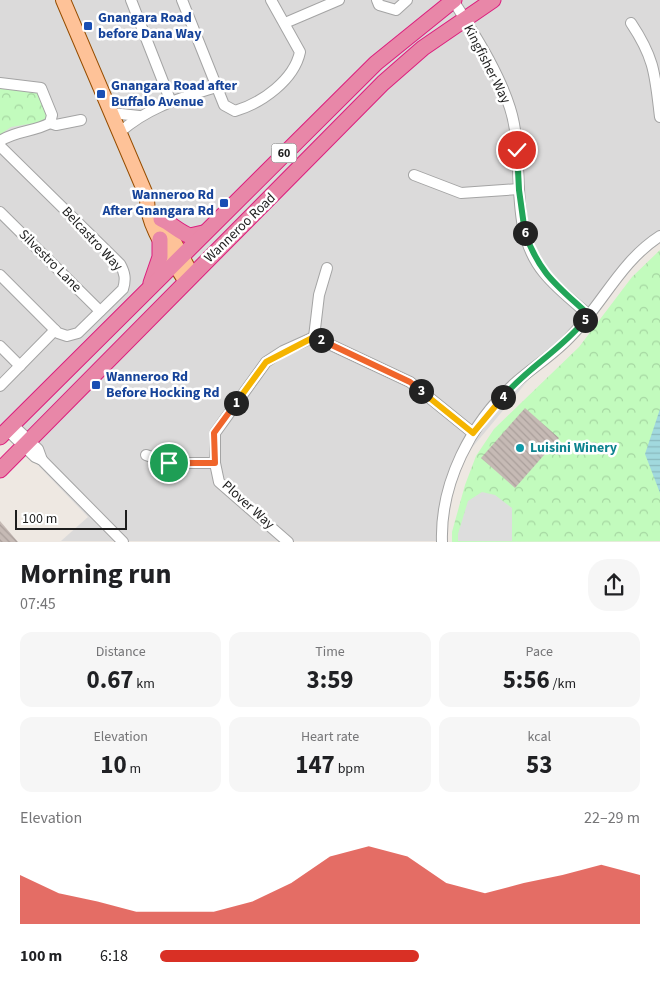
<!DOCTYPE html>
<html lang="en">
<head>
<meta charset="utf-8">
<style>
  :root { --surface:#fff; --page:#f6f6f6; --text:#202124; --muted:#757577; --accent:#d93025 }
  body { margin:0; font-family:"Source Sans 3",sans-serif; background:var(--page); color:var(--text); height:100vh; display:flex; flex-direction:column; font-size:19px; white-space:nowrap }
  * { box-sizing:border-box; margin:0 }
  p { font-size:16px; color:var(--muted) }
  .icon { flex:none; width:28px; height:28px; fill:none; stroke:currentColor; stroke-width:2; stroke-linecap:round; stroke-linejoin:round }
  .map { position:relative; height:542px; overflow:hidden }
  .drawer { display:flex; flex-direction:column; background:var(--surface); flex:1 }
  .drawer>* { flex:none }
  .scale { position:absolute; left:15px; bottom:12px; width:112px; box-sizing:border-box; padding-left:5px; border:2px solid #1d1d1d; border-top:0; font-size:14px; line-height:18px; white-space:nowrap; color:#1d1d1d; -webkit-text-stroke:4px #fff; paint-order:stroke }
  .pin { position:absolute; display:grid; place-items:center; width:42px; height:42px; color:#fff; margin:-21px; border:2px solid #fff; border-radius:50%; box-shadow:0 1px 5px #0007 }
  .km { position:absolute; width:25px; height:25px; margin:-12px; border-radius:50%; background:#222; color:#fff; font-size:14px; line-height:25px; text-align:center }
  .round { display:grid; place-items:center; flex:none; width:52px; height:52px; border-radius:20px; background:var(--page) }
  .summary { display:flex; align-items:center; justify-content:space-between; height:85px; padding:0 20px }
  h1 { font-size:28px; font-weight:700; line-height:38px }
  .stats { display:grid; grid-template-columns:repeat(3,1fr); gap:8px; height:85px; padding:5px 20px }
  .stats div { display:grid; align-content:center; border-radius:12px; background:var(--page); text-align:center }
  .stats b { font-size:25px; font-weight:700 }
  .stats small { font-size:14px; font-weight:400 }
  .stats p { font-size:14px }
  .chart { height:140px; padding:10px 20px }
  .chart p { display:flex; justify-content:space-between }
  .chart svg { width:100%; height:90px; margin-top:5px; fill:var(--accent); opacity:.7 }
  ul { padding:0 20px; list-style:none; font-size:16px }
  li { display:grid; grid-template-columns:80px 60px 1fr; align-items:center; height:38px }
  li i { height:12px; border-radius:6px; background:var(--accent) }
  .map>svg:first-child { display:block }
</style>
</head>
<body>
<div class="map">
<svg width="660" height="542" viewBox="0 0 660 542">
  <defs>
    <pattern id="park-crowns" width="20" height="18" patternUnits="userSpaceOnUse" patternTransform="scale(1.25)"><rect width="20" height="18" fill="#c2fbbd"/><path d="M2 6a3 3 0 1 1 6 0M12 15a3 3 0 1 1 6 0" fill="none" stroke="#a6d7a2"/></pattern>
    <pattern id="water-rules" width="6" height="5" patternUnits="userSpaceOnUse" patternTransform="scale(1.25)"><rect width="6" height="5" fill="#a1d9de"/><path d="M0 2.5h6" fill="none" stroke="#8ababe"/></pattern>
    <pattern id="building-back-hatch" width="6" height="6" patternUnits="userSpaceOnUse" patternTransform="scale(1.25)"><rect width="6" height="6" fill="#c6bab5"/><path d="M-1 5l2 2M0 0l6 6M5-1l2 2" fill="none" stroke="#aa9f9b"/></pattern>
  </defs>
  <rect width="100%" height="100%" fill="#eee8e2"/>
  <path fill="#dbdada" d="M 0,0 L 660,0 L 660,240 L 638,248 L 446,479 L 439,541 L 61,541 L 88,517 L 0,426 Z"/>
  <g fill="url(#park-crowns)">
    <path d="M 0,87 L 39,91 L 49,115 L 47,121 L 11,127 L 0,135 Z"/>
    <path d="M 660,250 L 660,541 L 452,542 L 452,532 L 465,485 L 476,456 L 494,429 L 579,347 L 632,277 Z"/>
  </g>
  <path fill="#ddd" d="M 482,492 L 495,495 L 512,508 L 512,541 L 458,541 L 458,534 L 468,501 Z"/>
  <path fill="url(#water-rules)" d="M 660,409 L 660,493 L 645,454 Z"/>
  <g fill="url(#building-back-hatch)">
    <path d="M 525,408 L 559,438 L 515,488 L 481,458 Z"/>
    <path d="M 0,521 L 18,542 L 0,542 Z"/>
  </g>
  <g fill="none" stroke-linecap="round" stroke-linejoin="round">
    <defs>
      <g id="minor">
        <path d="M 131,0 L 171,102"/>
        <path d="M 182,0 L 224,105 L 235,111 C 262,103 294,80 300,52 L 271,0"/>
        <path d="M 377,0 L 379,5 L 396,10 L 407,0"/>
        <path d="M 453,0 C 474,34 498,70 510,108 C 527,161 506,227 544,273 C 557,289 574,302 589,315"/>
        <path d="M 285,23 L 339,0"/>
        <path d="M 631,23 C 655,59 655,75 660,117"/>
        <path d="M 0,83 L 41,88 L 52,115 L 50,123 C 34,132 17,130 0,141"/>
        <path d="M 112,113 L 139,116"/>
        <path d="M 50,123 L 56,125 L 81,120"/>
        <path d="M 120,132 C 150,106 179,99 216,87"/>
        <path d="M 0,146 L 120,264 C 125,273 126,279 123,289 L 78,333 L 67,336 L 58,333 L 0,275"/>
        <path d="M 414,175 L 461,193 L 519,189"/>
        <path d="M 0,212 L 100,311"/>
        <path d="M 314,337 L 319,295 L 327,268"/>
        <path d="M 0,346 L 20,366"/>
        <path d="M 0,386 L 55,330"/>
        <path d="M 12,424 L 38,449 L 42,460"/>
        <path d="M 7,430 L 35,457 L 42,460 L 123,542"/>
        <path d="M 146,455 L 169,463 L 215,463"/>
        <path d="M 288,542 L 219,482 L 215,463 L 215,433 L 266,362 L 283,351 L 314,337 L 410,382 L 473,433"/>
        <path d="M 442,542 C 440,483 471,423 514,384 C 533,367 555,354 572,335 C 603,303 621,261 660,236"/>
      </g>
      <g id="major">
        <path d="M 63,0 L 147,197 C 146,227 171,257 186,282"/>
        <path d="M 160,216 L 192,275"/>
      </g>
      <g id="highway">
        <path d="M 161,219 C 172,224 179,232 190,236 L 203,233"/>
        <path d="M 151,283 L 160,257 L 160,239"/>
        <path d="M 0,437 L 376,63 L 454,0"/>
        <path d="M 0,470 L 383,83 L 423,48 L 493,0"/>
      </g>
    </defs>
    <use href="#minor" stroke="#a4a4a4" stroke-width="12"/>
    <use href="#major" stroke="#964d00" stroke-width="16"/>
    <use href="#highway" stroke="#dc1f7e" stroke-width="17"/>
    <use href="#minor" stroke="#fff" stroke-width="10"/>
    <use href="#major" stroke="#fec298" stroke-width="14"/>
    <use href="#highway" stroke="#e887a8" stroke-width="15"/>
  </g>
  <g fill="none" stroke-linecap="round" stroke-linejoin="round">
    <defs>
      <path id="split-1" d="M 169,463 L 215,463 L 214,433 L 236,403"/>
      <path id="split-2" d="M 236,403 L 266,362 L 314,337 L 321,340"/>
      <path id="split-3" d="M 321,340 L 410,382 L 421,391"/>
      <path id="split-4" d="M 421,391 L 473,433 L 503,397"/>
      <path id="split-5" d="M 503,397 C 527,368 561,350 585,320"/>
      <path id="split-6" d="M 525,233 C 540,275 558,286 589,315 L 585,320"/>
      <path id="split-7" d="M 517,150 L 519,190 L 525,233"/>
    </defs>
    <use href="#split-1" stroke="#fff" stroke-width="10"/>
    <use href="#split-2" stroke="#fff" stroke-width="10"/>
    <use href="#split-3" stroke="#fff" stroke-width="10"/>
    <use href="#split-4" stroke="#fff" stroke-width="10"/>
    <use href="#split-5" stroke="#fff" stroke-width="10"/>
    <use href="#split-6" stroke="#fff" stroke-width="10"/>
    <use href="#split-7" stroke="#fff" stroke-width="10"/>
    <use href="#split-1" stroke="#f0652b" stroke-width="6"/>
    <use href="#split-2" stroke="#f5b400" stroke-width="6"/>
    <use href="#split-3" stroke="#f0652b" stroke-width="6"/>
    <use href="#split-4" stroke="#f5b400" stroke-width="6"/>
    <use href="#split-5" stroke="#22a559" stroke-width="6"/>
    <use href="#split-6" stroke="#22a559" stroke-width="6"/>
    <use href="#split-7" stroke="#22a559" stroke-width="6"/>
  </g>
  <g fill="#1a4fb4" stroke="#fff" stroke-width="2">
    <rect x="83" y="21" width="10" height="10" rx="2.5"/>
    <rect x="96" y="89" width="10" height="10" rx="2.5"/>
    <rect x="219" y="198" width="10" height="10" rx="2.5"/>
    <rect x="91" y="380" width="10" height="10" rx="2.5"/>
  </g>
  <circle fill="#0f9aa8" stroke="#fff" stroke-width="2" cx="520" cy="448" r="5"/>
  <g text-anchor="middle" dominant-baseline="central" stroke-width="5" stroke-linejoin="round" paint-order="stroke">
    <rect fill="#fff" stroke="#616161" stroke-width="1" x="271.5" y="143.5" width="25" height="19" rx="4"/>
    <g font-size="12" font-weight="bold" fill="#1d1d1d">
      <text x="284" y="153">60</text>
    </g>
    <g font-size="14" font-weight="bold" fill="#164399" stroke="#fff" text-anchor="start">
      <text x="98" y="18">Gnangara Road<tspan x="98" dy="16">before Dana Way</tspan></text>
      <text x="111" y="86">Gnangara Road after<tspan x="111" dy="16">Buffalo Avenue</tspan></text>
      <text x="214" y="195" text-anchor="end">Wanneroo Rd<tspan x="214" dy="16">After Gnangara Rd</tspan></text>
      <text x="106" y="377">Wanneroo Rd<tspan x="106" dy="16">Before Hocking Rd</tspan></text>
    </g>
    <g font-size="14" fill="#1d1d1d" stroke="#fff">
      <text transform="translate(487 64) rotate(63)">Kingfisher Way</text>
      <text transform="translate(240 228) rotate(-44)">Wanneroo Road</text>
      <text transform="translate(92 239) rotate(47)">Belcastro Way</text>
      <text transform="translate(50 261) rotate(45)">Silvestro Lane</text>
      <text transform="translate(248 505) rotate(42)">Plover Way</text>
    </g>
    <g font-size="14" font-weight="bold" fill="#0d838f" stroke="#fff" text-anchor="start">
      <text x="530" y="448">Luisini Winery</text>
    </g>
  </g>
</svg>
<div class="scale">100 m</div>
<div class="pin" style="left:169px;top:463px;background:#1e9e55"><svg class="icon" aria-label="arrive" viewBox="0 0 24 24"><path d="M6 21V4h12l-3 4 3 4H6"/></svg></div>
<div class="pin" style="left:517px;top:150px;background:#d93025"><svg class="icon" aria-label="check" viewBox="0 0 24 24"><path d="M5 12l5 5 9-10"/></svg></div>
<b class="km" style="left:236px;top:403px">1</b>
<b class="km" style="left:321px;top:340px">2</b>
<b class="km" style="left:421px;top:391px">3</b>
<b class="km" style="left:503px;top:397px">4</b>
<b class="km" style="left:585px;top:320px">5</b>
<b class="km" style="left:525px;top:233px">6</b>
</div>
<section class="drawer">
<div class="summary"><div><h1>Morning run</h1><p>07:45</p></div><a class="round"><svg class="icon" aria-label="share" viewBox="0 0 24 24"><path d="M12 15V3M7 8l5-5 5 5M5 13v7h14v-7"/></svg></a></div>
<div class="stats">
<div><p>Distance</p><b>0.67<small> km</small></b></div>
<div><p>Time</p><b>3:59</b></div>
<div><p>Pace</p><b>5:56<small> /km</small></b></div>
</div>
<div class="stats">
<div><p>Elevation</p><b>10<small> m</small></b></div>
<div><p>Heart rate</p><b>147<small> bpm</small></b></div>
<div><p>kcal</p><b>53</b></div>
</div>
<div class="chart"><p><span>Elevation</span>22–29 m</p>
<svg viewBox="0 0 160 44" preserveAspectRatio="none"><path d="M0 44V20L10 29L20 33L30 38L40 38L50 38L60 33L70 24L80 11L90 6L100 11L110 24L120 29L130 24L140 20L150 15L160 20V44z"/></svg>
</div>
<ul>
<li><b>100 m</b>6:18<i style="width:54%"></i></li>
</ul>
</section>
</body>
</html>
